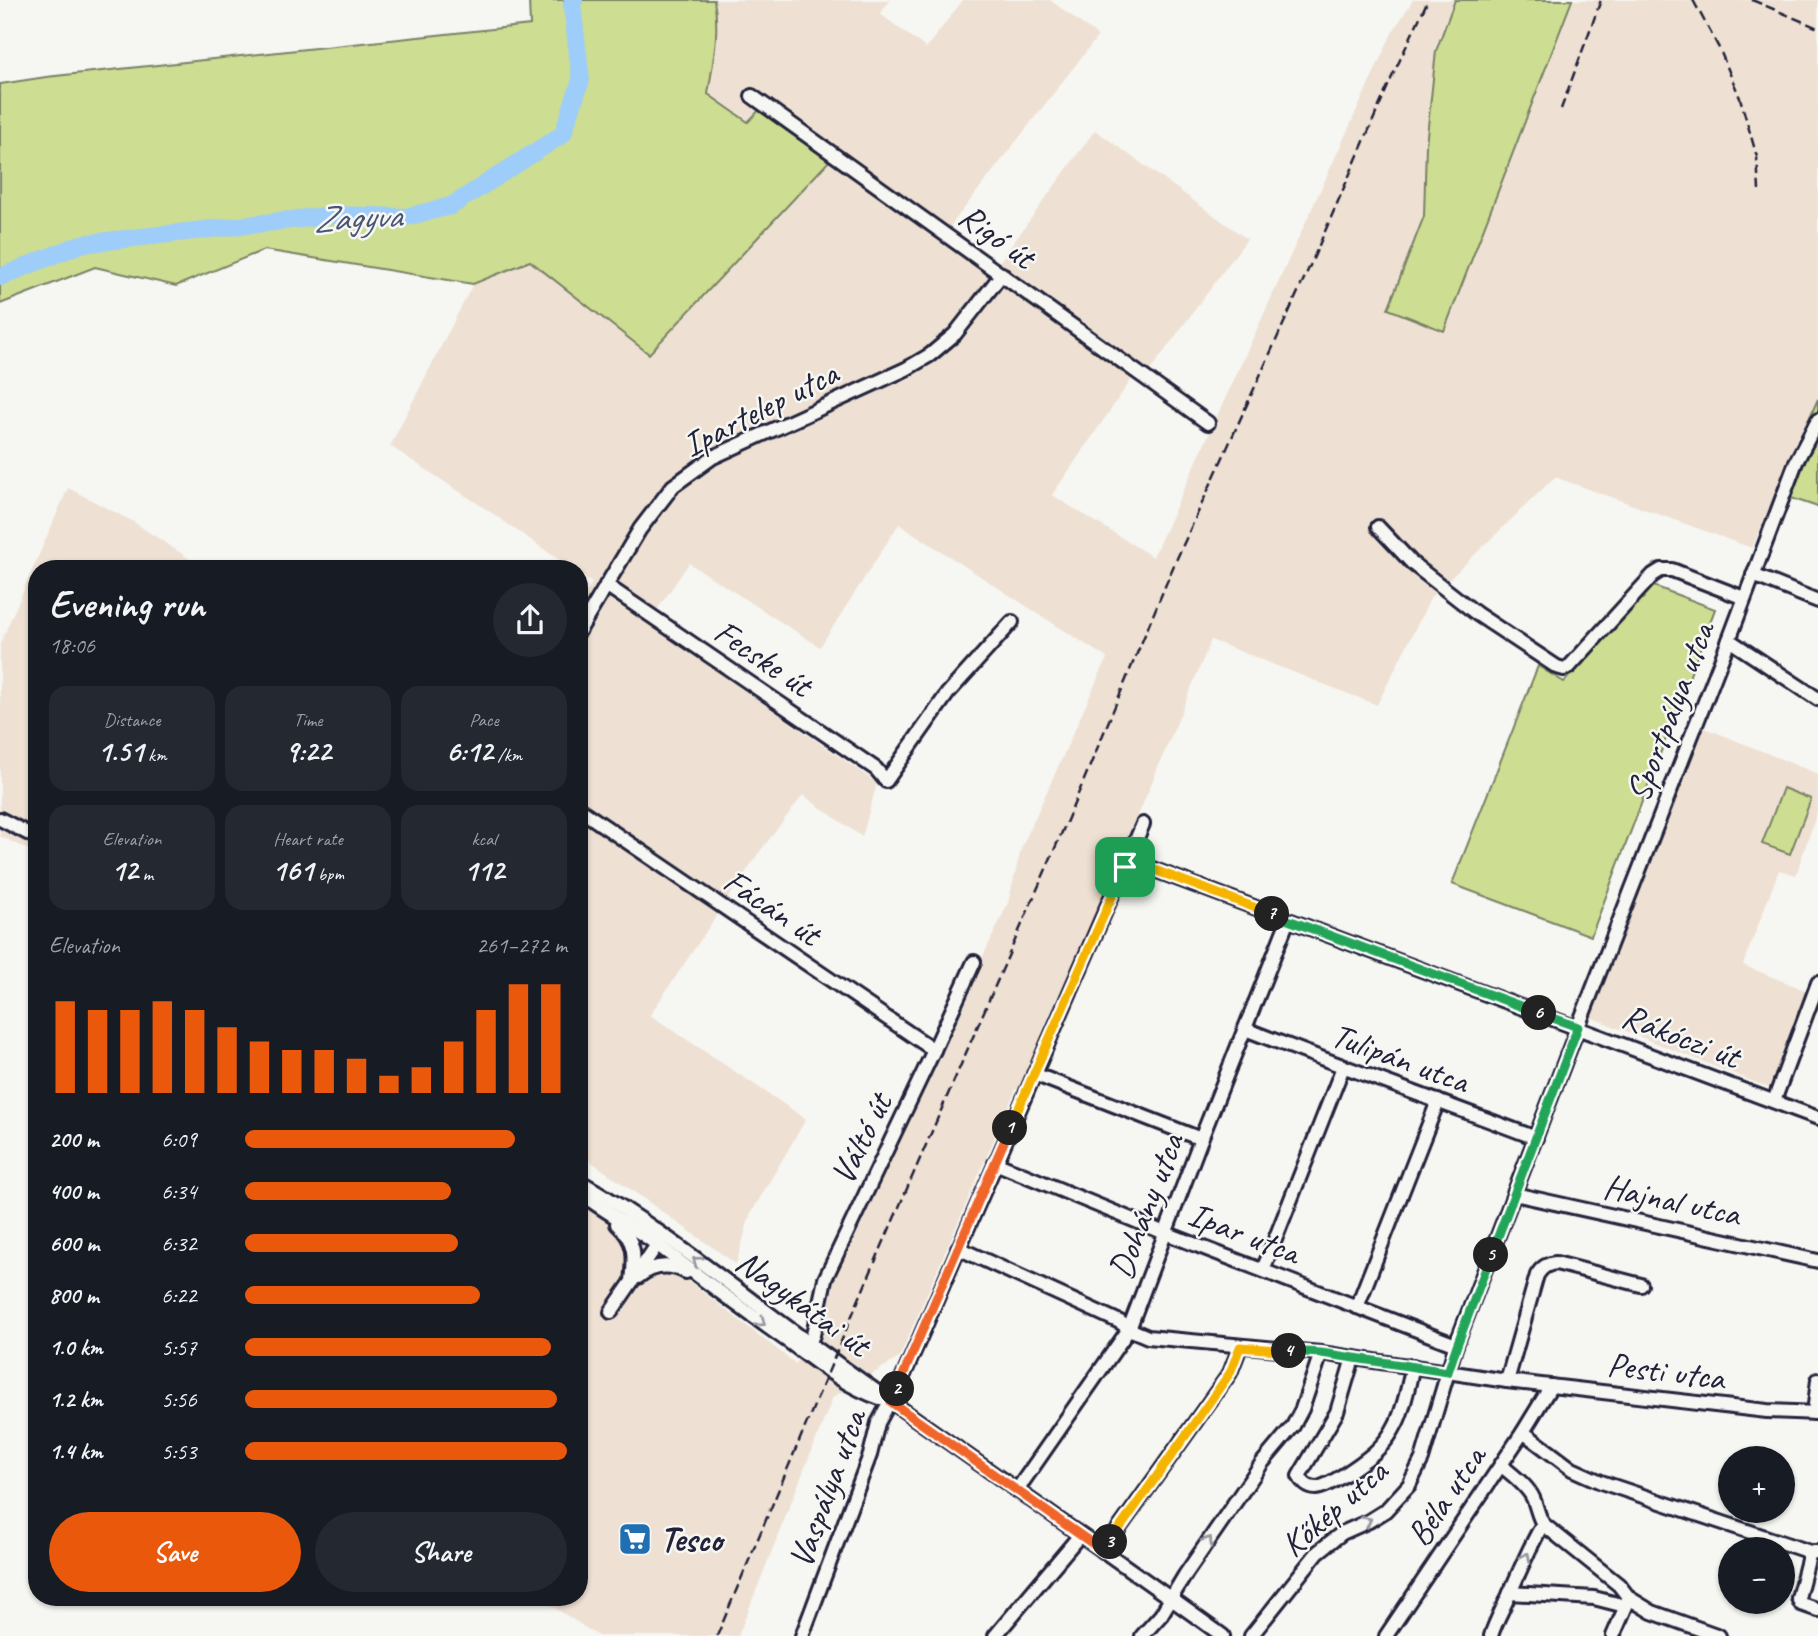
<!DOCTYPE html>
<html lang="en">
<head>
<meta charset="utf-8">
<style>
  :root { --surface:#171b24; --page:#242831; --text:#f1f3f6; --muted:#9ea1a6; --accent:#ea580c }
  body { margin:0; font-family:Caveat,sans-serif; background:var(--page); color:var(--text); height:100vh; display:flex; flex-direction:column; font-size:26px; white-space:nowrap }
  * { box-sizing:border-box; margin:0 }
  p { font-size:23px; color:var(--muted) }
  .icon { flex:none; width:38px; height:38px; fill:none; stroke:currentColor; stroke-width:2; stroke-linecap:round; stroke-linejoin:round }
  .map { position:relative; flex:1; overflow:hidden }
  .drawer { position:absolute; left:28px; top:560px; width:560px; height:1046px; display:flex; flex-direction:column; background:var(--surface); border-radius:28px; box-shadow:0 2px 5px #0004 }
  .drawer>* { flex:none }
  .buttons { position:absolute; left:1718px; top:1446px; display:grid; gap:14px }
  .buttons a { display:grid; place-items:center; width:77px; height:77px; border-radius:50%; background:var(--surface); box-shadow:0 2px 5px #0004; font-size:35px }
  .pin { position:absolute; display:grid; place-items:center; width:60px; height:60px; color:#fff; margin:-30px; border-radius:14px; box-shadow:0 4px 10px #0006 }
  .km { position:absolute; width:35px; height:35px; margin:-18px; border-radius:50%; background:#222; color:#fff; font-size:19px; line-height:35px; text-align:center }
  .round { display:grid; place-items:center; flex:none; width:74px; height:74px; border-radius:37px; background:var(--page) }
  .head { display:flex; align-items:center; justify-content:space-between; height:119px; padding:0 21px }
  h1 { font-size:38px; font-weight:700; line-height:52px }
  .stats { display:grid; grid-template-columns:repeat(3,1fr); gap:10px; height:119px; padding:7px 21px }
  .stats div { display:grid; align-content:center; border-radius:18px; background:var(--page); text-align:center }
  .stats b { font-size:30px; font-weight:700 }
  .stats small { font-size:19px; font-weight:400 }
  .stats p { font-size:19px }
  .chart { height:196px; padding:14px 21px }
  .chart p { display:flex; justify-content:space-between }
  .chart svg { width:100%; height:126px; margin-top:7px; stroke:var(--accent); stroke-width:6 }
  .cta { display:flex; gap:14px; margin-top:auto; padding:14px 21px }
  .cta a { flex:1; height:80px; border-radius:42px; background:var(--accent); color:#fff; font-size:28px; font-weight:700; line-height:80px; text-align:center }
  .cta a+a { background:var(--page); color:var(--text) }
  ul { padding:0 21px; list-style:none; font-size:23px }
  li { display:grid; grid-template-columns:112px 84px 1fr; align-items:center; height:52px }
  li i { height:18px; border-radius:9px; background:var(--accent) }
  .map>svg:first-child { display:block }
</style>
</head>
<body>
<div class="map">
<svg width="1818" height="1636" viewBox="0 0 1818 1636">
  <rect width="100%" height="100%" fill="#f6f6f2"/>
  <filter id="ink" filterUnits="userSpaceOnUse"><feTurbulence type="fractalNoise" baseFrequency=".0143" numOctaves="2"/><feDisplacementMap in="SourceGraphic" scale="14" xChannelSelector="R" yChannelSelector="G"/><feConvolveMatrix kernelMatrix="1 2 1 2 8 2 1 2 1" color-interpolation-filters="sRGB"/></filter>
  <g filter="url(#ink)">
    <g fill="#eee1d3">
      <path d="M 714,0 L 890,0 L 880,14 L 926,48 L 963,0 L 1050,0 L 1098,36 L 948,229 L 998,264 L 1095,130 L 1247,239 L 1149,372 L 1140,367 L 1052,495 L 1153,557 L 1392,33 L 1413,0 L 1455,0 L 1436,51 L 1426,145 L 1424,216 L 1389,309 L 1444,331 L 1572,0 L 1818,0 L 1818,399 L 1752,548 L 1555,477 L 1431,597 L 1377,705 L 1211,640 L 1120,859 L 1041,1034 L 1042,1035 L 1018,1089 L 1016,1089 L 899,1358 L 833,1397 L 738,1636 L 598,1636 L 540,1598 L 579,1598 L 579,1202 L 699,1289 L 796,1364 L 830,1286 L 1008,903 L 1021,849 L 1107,658 L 899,524 L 820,647 L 689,563 L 648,623 L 877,783 L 862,837 L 803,795 L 758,854 L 650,1015 L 806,1119 L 750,1215 L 736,1264 L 579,1153 L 579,606 L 592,583 L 579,574 L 579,569 L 572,569 L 492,513 L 390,446 L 473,284 L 530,261 L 649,354 L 831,159 L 763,106 L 748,122 L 708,94 L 717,37 L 717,17 Z"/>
      <path d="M 68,488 L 132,521 L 205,569 L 37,569 L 37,854 L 0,836 L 0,644 Z"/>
      <path d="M 1700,726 L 1818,774 L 1818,809 L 1796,875 L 1779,870 L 1743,965 L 1810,992 L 1772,1089 L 1590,1017 Z"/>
    </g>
    <g fill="#cddd91" stroke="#788066" stroke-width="2">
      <path d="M 529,0 L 714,0 C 720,32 713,62 708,94 L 748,122 L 763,106 L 832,158 L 649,354 L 530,261 L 473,284 L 264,250 L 176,286 L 95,267 L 0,304 L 0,84 L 46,77 L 530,25 Z"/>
      <path d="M 1455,0 L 1572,0 L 1444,331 L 1388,309 L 1424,216 L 1426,145 L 1436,51 Z"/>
      <path d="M 1818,399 L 1818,507 L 1776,493 Z"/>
      <path d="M 1651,585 L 1715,609 L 1591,936 L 1452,884 L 1538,666 L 1564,682 Z"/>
      <path d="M 1783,788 L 1811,799 L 1790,854 L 1762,844 Z"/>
    </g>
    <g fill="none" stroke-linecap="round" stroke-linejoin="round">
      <path stroke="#9ecdfa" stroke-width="18" d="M 0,277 L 81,244 L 334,215 L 406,217 L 451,206 L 563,134 L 581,80 L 572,4 L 574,0"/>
      <defs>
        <g id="minor">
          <path d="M 752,96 L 1208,423"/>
          <path d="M 1378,527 L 1413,564 L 1477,614 L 1557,667 L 1564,669 L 1569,667 L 1653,575 L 1661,570 L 1672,570 L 1744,598"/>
          <path d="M 1753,575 L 1818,601"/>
          <path d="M 606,585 L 876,769 L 886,781 L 948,693 L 1012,622"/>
          <path d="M 579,631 L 640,529 L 673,486 L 713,457 L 906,369 L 930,355 L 955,334 L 1002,274"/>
          <path d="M 1729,640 L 1818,699"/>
          <path d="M 579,809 L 934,1050"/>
          <path d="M 0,819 L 37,838"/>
          <path d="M 1128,860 L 1818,1118"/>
          <path d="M 1245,1029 C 1342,1067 1439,1101 1536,1138"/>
          <path d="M 1034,1074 L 1201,1139"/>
          <path d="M 1774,1101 L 1818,983"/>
          <path d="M 995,1163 L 1160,1231 L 1456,1345"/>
          <path d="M 579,1181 C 660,1227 733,1288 809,1343 C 946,1442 1086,1537 1223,1636"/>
          <path d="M 579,1192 C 605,1212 634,1227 659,1246 C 702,1279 745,1311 789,1342 C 819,1364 845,1386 880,1398"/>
          <path d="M 1514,1194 L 1818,1261"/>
          <path d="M 617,1224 C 636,1241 635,1256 632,1281"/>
          <path d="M 958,1248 L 1120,1322 L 1129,1329 L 1148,1337 L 1321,1353 L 1507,1381 L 1767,1411 L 1818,1413"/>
          <path d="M 1263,1270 L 1343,1067"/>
          <path d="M 638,1277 C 653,1265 669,1263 686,1272"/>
          <path d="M 1357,1307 L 1438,1101"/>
          <path d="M 611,1312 L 661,1239"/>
          <path d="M 809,1343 L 813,1335 L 825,1279 L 934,1050 L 974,962"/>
          <path d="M 1353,1358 L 1337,1412 L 1299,1476 C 1302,1482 1308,1488 1316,1488 C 1330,1487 1370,1458 1380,1447 C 1386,1441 1392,1432 1396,1424 C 1405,1407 1408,1385 1413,1366"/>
          <path d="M 1507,1381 L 1537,1275 C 1542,1267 1547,1264 1556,1263 L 1641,1285"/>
          <path d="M 1814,1413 L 1818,1380"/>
          <path d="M 1523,1432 L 1572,1469 L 1601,1482 L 1810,1552 L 1818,1552"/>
          <path d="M 1501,1465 C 1511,1474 1527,1485 1533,1498 C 1537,1507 1538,1516 1543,1524 L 1619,1585 L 1629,1598 L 1652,1612 L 1719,1636"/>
          <path d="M 1017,1490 L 1129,1329 L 1201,1139 L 1288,920"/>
          <path d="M 1103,1551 L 1230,1373 L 1240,1347"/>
          <path d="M 1810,1552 L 1798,1598 L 1801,1604 L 1818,1610"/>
          <path d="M 1510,1593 L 1594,1598 L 1625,1606"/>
          <path d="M 802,1636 L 870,1455 L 878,1423 L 903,1377 L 1143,824"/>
          <path d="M 995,1636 L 1080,1535"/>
          <path d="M 1142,1636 L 1161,1615 L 1185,1575 L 1262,1463 L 1293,1426 L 1302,1409 L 1321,1353"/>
          <path d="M 1251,1636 L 1318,1552 L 1342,1533 L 1369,1521 L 1385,1511 L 1409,1485 L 1422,1459 L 1456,1345 L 1578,1027 L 1729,640 L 1796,462 L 1818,420"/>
          <path d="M 1386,1636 L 1523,1432 L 1551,1386"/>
          <path d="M 1491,1636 C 1495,1622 1503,1609 1509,1595 C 1520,1571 1529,1547 1543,1524"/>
          <path d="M 1613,1636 L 1629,1599"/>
        </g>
      </defs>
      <use href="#minor" stroke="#22223b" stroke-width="18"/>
      <use href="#minor" stroke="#f6f6f2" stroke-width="12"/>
      <g stroke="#22223b" stroke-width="2.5" stroke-dasharray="10 5" stroke-linecap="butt">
        <path d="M 1693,0 L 1720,50 L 1740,98 L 1757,157 L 1759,190"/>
        <path d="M 1752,0 L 1818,28"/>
        <path d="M 1561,109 L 1601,0"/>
        <path d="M 717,1636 L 859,1299 L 1066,823 L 1174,565 L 1313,259 L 1391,79 L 1428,0"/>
      </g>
    </g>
    <defs><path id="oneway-chevron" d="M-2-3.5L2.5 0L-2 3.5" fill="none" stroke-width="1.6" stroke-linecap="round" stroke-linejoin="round" transform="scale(1.75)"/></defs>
    <g stroke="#9797a0">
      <use href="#oneway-chevron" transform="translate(697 1261) rotate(-144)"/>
      <use href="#oneway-chevron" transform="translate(761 1322) rotate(36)"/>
      <use href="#oneway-chevron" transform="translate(1367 1521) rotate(-28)"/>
      <use href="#oneway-chevron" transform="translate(1208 1541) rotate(-55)"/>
      <use href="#oneway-chevron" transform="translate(1526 1557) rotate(-63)"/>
    </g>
  </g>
  <g fill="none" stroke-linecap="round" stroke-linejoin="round" filter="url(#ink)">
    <defs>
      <path id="split-1" d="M 1010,1128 L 1125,867"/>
      <path id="split-2" d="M 897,1389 L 1010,1128"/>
      <path id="split-3" d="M 897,1389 L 891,1402 L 1103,1551 L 1110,1542"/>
      <path id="split-4" d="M 1110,1542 L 1230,1373 L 1240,1347 L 1289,1351"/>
      <path id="split-5" d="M 1289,1351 L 1321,1353 L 1448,1372 L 1457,1345 L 1491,1255"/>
      <path id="split-6" d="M 1491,1255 L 1578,1027 L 1539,1013"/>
      <path id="split-7" d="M 1272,914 L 1539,1013"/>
      <path id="split-8" d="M 1125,867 L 1128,860 L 1272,914"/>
    </defs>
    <use href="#split-1" stroke="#fff" stroke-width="14"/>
    <use href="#split-2" stroke="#fff" stroke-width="14"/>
    <use href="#split-3" stroke="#fff" stroke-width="14"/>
    <use href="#split-4" stroke="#fff" stroke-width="14"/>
    <use href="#split-5" stroke="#fff" stroke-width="14"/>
    <use href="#split-6" stroke="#fff" stroke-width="14"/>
    <use href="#split-7" stroke="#fff" stroke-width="14"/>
    <use href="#split-8" stroke="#fff" stroke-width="14"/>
    <use href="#split-1" stroke="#f5b400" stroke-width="9"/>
    <use href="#split-2" stroke="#f0652b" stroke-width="9"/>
    <use href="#split-3" stroke="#f0652b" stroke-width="9"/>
    <use href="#split-4" stroke="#f5b400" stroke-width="9"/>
    <use href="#split-5" stroke="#22a559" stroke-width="9"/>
    <use href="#split-6" stroke="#22a559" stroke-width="9"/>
    <use href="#split-7" stroke="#22a559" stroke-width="9"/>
    <use href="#split-8" stroke="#f5b400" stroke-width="9"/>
  </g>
  <defs>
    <symbol id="supermarket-square" viewBox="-11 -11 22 22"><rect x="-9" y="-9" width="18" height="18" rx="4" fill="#1f6fb2" stroke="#f6f6f2"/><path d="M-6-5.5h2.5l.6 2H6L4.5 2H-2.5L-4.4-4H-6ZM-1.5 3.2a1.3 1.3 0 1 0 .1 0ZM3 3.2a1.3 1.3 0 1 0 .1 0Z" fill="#fff"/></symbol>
  </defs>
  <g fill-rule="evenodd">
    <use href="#supermarket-square" x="616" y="1520" width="38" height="38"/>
  </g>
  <g text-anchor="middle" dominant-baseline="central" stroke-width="5" stroke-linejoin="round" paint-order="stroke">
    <g font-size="35" fill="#22223b" stroke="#f6f6f2">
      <text transform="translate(997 236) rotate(36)">Rigó út</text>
      <text transform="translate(760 409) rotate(-27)">Ipartelep utca</text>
      <text transform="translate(763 658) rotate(34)">Fecske út</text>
      <text transform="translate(1670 712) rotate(-69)">Sportpálya utca</text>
      <text transform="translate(772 907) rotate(34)">Fácán út</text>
      <text transform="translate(1681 1036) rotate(21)">Rákóczi út</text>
      <text transform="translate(1400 1058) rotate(20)">Tulipán utca</text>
      <text transform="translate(861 1139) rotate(-64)">Váltó út</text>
      <text transform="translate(1672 1200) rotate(12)">Hajnal utca</text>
      <text transform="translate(1146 1206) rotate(-69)">Dohány utca</text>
      <text transform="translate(1244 1233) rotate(21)">Ipar utca</text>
      <text transform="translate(803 1303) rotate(36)">Nagykátai út</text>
      <text transform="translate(1666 1371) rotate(7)">Pesti utca</text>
      <text transform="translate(827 1489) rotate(-70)">Vaspálya utca</text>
      <text transform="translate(1446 1496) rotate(-56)">Béla utca</text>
      <text transform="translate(1334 1508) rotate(-41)">Kőkép utca</text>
    </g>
    <g font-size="35" font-weight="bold" fill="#22223b" stroke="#f6f6f2" text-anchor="start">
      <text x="660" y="1539">Tesco</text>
    </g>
    <g font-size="37" font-style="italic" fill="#475574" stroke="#f6f6f2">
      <text transform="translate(357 217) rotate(-3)">Zagyva</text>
    </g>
  </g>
</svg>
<div class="buttons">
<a>+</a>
<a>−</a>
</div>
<div class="pin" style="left:1125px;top:867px;background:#1e9e55"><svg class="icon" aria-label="arrive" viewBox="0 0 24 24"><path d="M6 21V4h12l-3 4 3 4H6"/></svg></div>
<b class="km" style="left:1010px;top:1128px">1</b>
<b class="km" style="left:897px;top:1389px">2</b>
<b class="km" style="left:1110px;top:1542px">3</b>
<b class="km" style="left:1289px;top:1351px">4</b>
<b class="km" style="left:1491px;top:1255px">5</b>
<b class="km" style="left:1539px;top:1013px">6</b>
<b class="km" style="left:1272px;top:914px">7</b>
<section class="drawer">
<div class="head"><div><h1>Evening run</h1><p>18:06</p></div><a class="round"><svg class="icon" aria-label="share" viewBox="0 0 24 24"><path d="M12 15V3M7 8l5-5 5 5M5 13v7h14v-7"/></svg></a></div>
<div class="stats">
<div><p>Distance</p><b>1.51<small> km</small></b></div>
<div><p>Time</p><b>9:22</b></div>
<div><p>Pace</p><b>6:12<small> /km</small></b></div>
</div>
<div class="stats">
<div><p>Elevation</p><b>12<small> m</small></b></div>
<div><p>Heart rate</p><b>161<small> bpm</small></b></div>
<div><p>kcal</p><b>112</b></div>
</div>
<div class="chart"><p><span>Elevation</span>261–272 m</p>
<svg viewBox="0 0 160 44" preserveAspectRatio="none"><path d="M5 44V12M15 44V15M25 44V15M35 44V12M45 44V15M55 44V21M65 44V26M75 44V29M85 44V29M95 44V32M105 44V38M115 44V35M125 44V26M135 44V15M145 44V6M155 44V6"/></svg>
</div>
<ul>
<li><b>200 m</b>6:09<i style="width:84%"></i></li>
<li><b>400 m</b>6:34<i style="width:64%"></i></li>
<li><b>600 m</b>6:32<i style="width:66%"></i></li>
<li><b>800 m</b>6:22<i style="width:73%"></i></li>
<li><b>1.0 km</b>5:57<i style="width:95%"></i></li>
<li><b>1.2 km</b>5:56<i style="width:97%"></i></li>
<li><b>1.4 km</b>5:53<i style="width:100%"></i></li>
</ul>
<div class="cta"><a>Save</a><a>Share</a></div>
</section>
</div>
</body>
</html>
